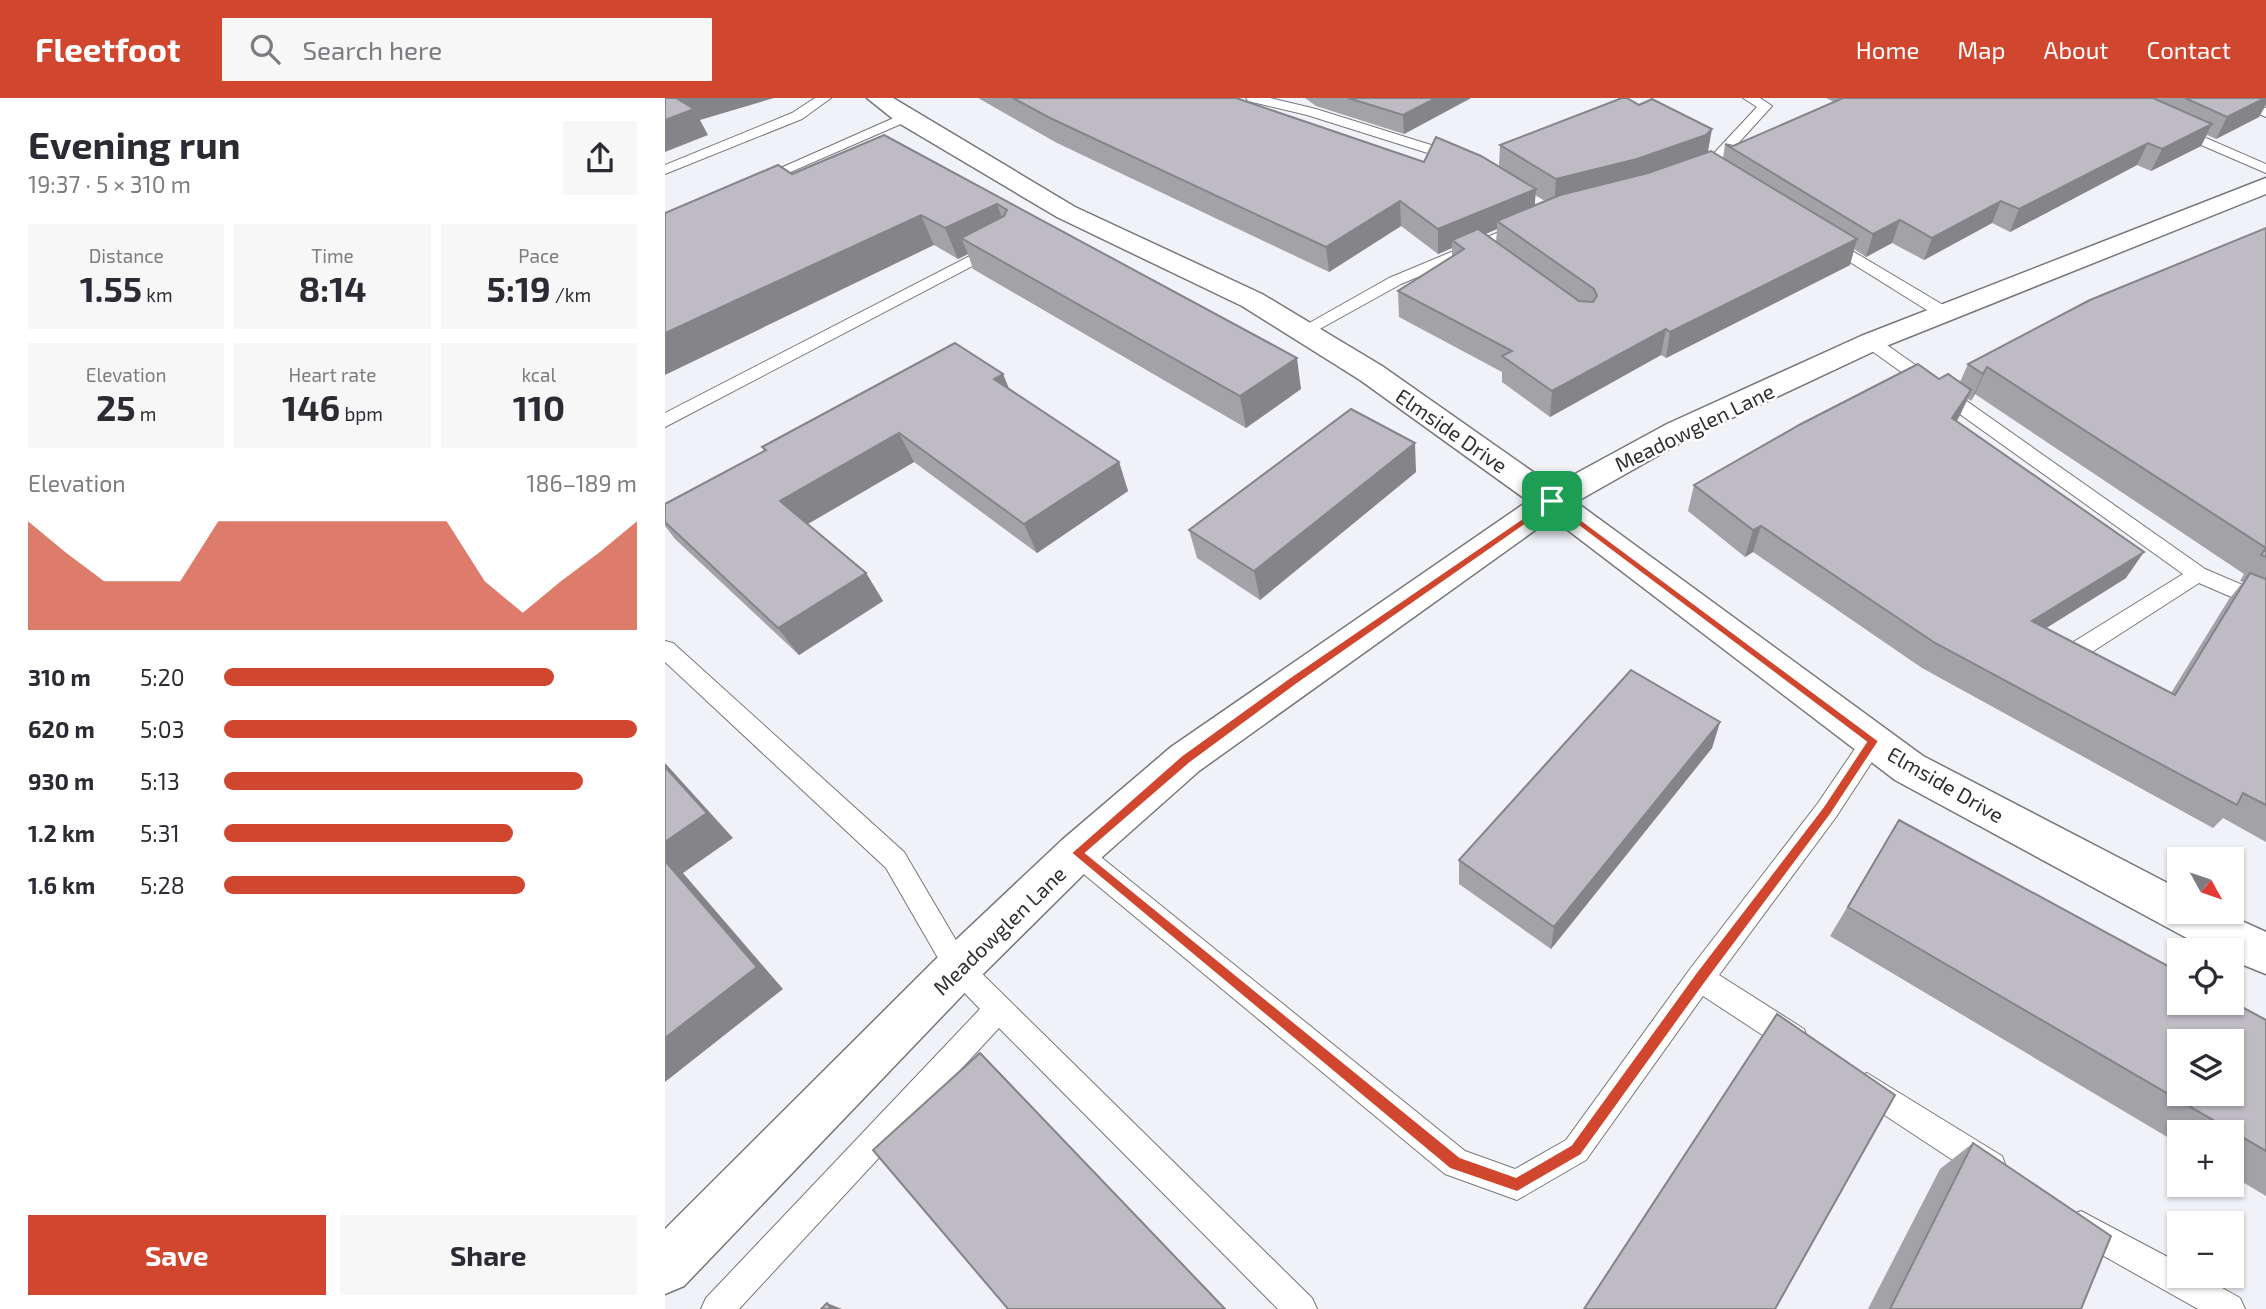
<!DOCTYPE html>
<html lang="en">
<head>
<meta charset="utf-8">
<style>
  :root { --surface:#fff; --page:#f7f7f7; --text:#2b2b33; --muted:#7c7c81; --accent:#d1462e }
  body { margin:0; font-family:"Exo 2",sans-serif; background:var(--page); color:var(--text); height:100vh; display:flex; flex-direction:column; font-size:26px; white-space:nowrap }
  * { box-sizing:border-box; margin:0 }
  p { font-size:23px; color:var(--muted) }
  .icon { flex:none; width:38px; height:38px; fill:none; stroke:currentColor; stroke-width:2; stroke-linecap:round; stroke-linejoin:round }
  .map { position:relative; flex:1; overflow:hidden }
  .details { display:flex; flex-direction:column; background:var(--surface); width:665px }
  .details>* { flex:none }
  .needle { width:46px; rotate:130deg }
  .buttons { position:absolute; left:1502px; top:749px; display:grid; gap:14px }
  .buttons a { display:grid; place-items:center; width:77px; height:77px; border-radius:0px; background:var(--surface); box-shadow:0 2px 5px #0004; font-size:35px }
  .pin { position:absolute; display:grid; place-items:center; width:60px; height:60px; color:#fff; margin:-30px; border-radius:14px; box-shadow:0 4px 10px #0006 }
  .round { display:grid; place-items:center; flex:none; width:74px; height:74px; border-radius:0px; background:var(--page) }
  .headline { display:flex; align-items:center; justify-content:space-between; height:119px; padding:0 28px }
  h1 { font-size:38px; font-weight:700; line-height:52px }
  .metrics { display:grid; grid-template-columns:repeat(3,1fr); gap:10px; height:119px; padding:7px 28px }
  .metrics div { display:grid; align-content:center; border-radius:0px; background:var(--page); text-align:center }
  .metrics b { font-size:35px; font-weight:700 }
  .metrics small { font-size:19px; font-weight:400 }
  .metrics p { font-size:19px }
  .chart { height:196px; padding:14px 28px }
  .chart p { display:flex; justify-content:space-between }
  .chart svg { width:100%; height:126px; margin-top:7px; fill:var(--accent); opacity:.7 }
  .button { display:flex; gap:14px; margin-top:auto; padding:14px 28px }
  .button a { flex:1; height:80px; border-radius:0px; background:var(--accent); color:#fff; font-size:28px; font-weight:700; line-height:80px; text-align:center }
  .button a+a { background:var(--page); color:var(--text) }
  ul { padding:0 28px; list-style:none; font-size:23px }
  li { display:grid; grid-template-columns:112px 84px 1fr; align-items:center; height:52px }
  li i { height:18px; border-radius:9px; background:var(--accent) }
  header { display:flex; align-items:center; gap:42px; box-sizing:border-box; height:98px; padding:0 35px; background:var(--accent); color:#fff }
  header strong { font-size:33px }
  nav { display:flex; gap:38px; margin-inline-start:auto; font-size:24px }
  .search { width:490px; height:63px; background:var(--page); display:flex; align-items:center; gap:18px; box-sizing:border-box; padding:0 24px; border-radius:0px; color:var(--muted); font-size:26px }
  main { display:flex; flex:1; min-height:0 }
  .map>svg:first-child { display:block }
</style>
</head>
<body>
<header>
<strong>Fleetfoot</strong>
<div class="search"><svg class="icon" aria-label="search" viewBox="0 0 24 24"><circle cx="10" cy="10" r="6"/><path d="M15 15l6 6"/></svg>Search here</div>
<nav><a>Home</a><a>Map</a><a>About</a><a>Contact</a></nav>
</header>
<main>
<section class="details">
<div class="headline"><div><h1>Evening run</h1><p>19:37 · 5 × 310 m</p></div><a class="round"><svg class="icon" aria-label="share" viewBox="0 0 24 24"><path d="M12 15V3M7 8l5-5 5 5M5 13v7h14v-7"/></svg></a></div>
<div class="metrics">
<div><p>Distance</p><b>1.55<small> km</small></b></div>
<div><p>Time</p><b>8:14</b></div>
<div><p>Pace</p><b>5:19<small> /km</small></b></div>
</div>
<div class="metrics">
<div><p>Elevation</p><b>25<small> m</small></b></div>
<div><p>Heart rate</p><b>146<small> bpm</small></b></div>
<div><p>kcal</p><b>110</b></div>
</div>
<div class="chart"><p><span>Elevation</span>186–189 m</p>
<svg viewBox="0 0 160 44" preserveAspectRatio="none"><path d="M0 44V6L10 17L20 27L30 27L40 27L50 6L60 6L70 6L80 6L90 6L100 6L110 6L120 27L130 38L140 27L150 17L160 6V44z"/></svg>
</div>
<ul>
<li><b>310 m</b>5:20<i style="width:80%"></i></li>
<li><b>620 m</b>5:03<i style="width:100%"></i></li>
<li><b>930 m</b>5:13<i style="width:87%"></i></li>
<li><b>1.2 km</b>5:31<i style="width:70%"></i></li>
<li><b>1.6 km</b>5:28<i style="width:73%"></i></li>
</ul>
<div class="button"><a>Save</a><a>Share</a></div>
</section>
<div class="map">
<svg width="1601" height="1211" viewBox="0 0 1601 1211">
  <rect width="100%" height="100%" fill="#f0f2f8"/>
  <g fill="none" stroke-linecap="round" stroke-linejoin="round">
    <defs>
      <g id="service">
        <path d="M 150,0 L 166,0 L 137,21 L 0,76 L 0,67 L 127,15 Z"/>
        <path d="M 581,0 L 605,0 L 651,11 L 798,57 L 800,60 L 798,63 L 788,63 L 642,17 L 583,3 Z"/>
        <path d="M 1078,0 L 1095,0 L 1107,8 L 1048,73 L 1030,79 L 1025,78 L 1023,75 L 1038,67 L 1092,9 Z"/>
        <path d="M 1556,0 L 1575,0 L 1601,10 L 1601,19 Z"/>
        <path d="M 240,15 L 247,19 L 245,22 L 98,86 L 88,86 L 86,83 Z"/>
        <path d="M 1511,27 L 1601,66 L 1601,75 L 1506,34 L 1506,28 Z"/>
        <path d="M 858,124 L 866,129 L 863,132 L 736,186 L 644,237 L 632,237 L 630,233 L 724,180 Z"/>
        <path d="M 1162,138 L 1285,211 L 1287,215 L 1279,220 L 1273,219 L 1156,146 L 1154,143 L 1156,140 Z"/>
        <path d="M 332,144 L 340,149 L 338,152 L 0,329 L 0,315 Z"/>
        <path d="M 1206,239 L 1212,240 L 1540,471 L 1601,497 L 1601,514 L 1534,485 L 1413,563 L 1405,565 L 1397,563 L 1394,557 L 1397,551 L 1518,476 L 1200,248 L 1197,244 L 1200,240 Z"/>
        <path d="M 0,543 L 8,545 L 239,754 L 302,861 L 647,1200 L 652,1211 L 613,1211 L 334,930 L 74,1211 L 36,1211 L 41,1200 L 315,911 L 284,879 L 221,770 L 0,564 Z"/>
        <path d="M 1208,633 L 1216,636 L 1220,643 L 1216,650 L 1171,719 L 1054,877 L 1139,931 L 1143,941 L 1139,951 L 1129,955 L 1119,951 L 1038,898 L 921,1062 L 852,1102 L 780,1076 L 403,763 L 399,755 L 403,747 L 412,744 L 421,747 L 800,1053 L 850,1071 L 901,1042 L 1025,871 L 1153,705 L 1200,636 Z"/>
        <path d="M 1202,975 L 1337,1058 L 1341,1069 L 1337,1080 L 1326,1084 L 1315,1080 L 1192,999 L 1188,989 L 1192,979 Z"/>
        <path d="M 1416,1113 L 1514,1165 L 1514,1178 L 1536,1178 L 1575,1200 L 1580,1211 L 1533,1211 L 1405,1139 L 1401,1128 L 1405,1117 Z"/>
      </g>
      <path id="tertiary" d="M 202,0 L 228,0 L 410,109 L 597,196 L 717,268 L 888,388 L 1002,326 L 1196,238 L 1601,80 L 1601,96 L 1216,250 L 1024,340 L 911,404 L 1258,658 L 1514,791 L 1514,814 L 1557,814 L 1601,834 L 1601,876 L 1566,862 L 1566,852 L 1544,852 L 1230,682 L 887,420 L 534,673 L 427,768 L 309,885 L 19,1188 L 0,1196 L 0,1131 L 277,855 L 397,742 L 506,649 L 863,403 L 695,282 L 577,208 L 392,119 L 232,24 Z"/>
    </defs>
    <use href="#service" stroke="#75777c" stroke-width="2"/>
    <use href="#tertiary" stroke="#75777c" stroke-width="3"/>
    <use href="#service" fill="#fff" fill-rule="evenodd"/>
    <use href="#tertiary" fill="#fff" fill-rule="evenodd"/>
  </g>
  <g fill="#a3a2a7" fill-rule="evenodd">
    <path d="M 313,0 L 571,0 L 759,64 L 834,68 L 835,47 L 1043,54 L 1058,60 L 1060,46 L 1068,48 L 1169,4 L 1161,0 L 1601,0 L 1601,7 L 1594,19 L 1551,41 L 1542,37 L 1536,48 L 1486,73 L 1472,67 L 1345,134 L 1327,125 L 1259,162 L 1227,145 L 1201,159 L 1189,151 L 1185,167 L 1001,260 L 996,257 L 885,319 L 837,284 L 837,274 L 734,219 L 733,193 L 787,158 L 787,150 L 773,156 L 736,128 L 664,174 L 392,45 ZM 870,97 L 880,103 L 870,107 ZM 832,131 L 831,144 L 820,136 Z"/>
    <path d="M 640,0 L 806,0 L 739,36 L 651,8 Z"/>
    <path d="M 219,37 L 636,291 L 581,330 L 308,171 L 303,156 L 293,161 L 269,147 L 127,76 Z"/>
    <path d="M 1601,130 L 1601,744 L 1558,720 L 1548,730 L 1257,570 L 1088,454 L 1080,459 L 1023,413 L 1029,387 L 1274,281 L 1295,284 L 1303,266 ZM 1310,296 L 1579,476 L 1575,483 L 1578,484 L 1564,501 L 1506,595 L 1381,530 L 1461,480 L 1292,323 L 1303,301 L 1306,303 Z"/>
    <path d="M 338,276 L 344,292 L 454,364 L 463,393 L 372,455 L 249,364 L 143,426 L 201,475 L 218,503 L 134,557 L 10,441 L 0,428 L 0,406 L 99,353 L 97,349 Z"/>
    <path d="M 751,374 L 595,502 L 532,460 L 524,432 Z"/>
    <path d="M 1055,624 L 1047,650 L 886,851 L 794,786 L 794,762 Z"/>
    <path d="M 1234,722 L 1601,922 L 1601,1098 L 1566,1077 L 1566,1034 L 1514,1034 L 1514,1046 L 1165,838 Z"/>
    <path d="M 1308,1045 L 1416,1211 L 1203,1211 L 1275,1071 Z"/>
  </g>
  <g fill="#858488">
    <path d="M 11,0 L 109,0 L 35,22 L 43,37 L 0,54 L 0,22 Z"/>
    <path d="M 771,0 L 806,0 L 739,36 L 738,17 Z"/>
    <path d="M 1600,0 L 1601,0 L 1601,6 L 1594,19 L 1551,41 L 1562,19 Z"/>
    <path d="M 1547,26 L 1536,48 L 1486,73 L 1497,51 Z"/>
    <path d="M 1047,31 L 1042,59 L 889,109 L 891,81 Z"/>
    <path d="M 1483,45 L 1472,67 L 1345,134 L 1354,111 Z"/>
    <path d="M 871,91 L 869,116 L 832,123 L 832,131 L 795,147 L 787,142 L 787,150 L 773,156 L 773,131 Z"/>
    <path d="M 735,103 L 736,128 L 664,174 L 661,149 Z"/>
    <path d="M 1336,103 L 1327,125 L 1259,162 L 1267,140 Z"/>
    <path d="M 332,106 L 343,137 L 296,140 L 303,156 L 293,161 L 280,130 Z"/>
    <path d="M 256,117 L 269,147 L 0,277 L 0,235 Z"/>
    <path d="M 1235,122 L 1227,145 L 1201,159 L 1208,136 Z"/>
    <path d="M 1192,141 L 1185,167 L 1001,260 L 1005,234 Z"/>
    <path d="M 1001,231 L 996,257 L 885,319 L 887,293 Z"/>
    <path d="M 632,260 L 636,291 L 581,330 L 575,298 Z"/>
    <path d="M 1322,269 L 1310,296 L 1306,303 L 1318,276 Z"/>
    <path d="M 338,276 L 350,305 L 329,281 Z"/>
    <path d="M 1306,292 L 1294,319 L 1275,347 L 1287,320 Z"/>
    <path d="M 234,335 L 249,364 L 134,431 L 115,403 Z"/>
    <path d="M 750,345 L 751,374 L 595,502 L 589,473 Z"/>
    <path d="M 454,364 L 463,393 L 372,455 L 359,426 Z"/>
    <path d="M 1096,428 L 1088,454 L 1080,459 L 1088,432 Z"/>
    <path d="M 1479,454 L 1461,480 L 1351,549 L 1367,523 Z"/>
    <path d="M 201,475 L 218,503 L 134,557 L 113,530 Z"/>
    <path d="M 1055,624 L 1047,650 L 886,851 L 889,829 Z"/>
    <path d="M 0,665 L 68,740 L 18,775 L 118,891 L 0,984 Z"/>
    <path d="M 315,955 L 338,978 L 561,1211 L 560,1211 Z"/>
    <path d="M 162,1205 L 177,1211 L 166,1211 Z"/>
  </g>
  <g fill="#bebcc2" stroke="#858488" stroke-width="2" fill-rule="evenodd">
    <path d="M 0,0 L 11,0 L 29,11 L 0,22 Z"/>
    <path d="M 348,0 L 571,0 L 759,64 L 771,39 L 816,58 L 871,91 L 773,131 L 735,103 L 661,149 L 385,20 Z"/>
    <path d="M 683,0 L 771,0 L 738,17 Z"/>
    <path d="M 957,0 L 962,0 L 974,7 L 987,1 L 1047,31 L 1041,37 L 972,61 L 891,81 L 835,47 Z"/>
    <path d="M 1178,0 L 1488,0 L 1547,26 L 1497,51 L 1483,45 L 1354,111 L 1336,103 L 1267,140 L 1235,122 L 1208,136 L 1060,46 L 1068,48 Z"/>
    <path d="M 1520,0 L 1600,0 L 1562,19 Z"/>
    <path d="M 219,37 L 632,260 L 575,298 L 296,140 L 339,118 L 342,112 L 332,106 L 280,130 L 256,117 L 0,235 L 0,115 L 113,67 L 127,76 Z"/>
    <path d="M 1046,53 L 1192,141 L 1005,234 L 1001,231 L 887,293 L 837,258 L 847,253 L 733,193 L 799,151 L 787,142 L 813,131 L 914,203 L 928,204 L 932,198 L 929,191 L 832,123 L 895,97 L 983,75 Z"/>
    <path d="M 1601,130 L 1601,459 L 1596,457 L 1601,450 L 1322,269 L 1318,276 L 1303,266 L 1425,202 Z"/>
    <path d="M 290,245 L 338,276 L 329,281 L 454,364 L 359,426 L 234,335 L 115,403 L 201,475 L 113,530 L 0,424 L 0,406 L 101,352 L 97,349 Z"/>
    <path d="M 1253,266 L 1274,281 L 1283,276 L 1306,292 L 1287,320 L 1479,454 L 1367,523 L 1510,597 L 1585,475 L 1601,481 L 1601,707 L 1578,695 L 1572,707 L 1270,545 L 1096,428 L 1088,432 L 1029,387 L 1136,326 Z"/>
    <path d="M 686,311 L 750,345 L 589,473 L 524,432 Z"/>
    <path d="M 966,572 L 1055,624 L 889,829 L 794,762 Z"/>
    <path d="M 0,669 L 42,715 L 0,744 Z"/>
    <path d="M 1234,722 L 1514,874 L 1514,905 L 1566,905 L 1566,903 L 1601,922 L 1601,1053 L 1183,809 ZM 1514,943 L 1566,943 L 1566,996 L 1514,996 Z"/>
    <path d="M 0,763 L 92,869 L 0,940 Z"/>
    <path d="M 1112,916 L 1230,997 L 1110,1211 L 919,1211 Z"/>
    <path d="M 315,955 L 560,1211 L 343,1211 L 208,1052 Z"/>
    <path d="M 1308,1045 L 1446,1138 L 1416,1211 L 1225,1211 Z"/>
    <path d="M 162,1205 L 166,1211 L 156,1211 Z"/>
  </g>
  <path fill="#d1462e" stroke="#fff" stroke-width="2" fill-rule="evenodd" d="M 887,400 L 1214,643 L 1166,716 L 1040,885 L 916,1057 L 852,1094 L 785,1071 L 406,755 L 516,658 L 624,580 ZM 887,408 L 1201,644 L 1158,709 L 1030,876 L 906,1047 L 851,1079 L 795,1059 L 421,755 L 525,665 L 632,586 Z"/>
  <g text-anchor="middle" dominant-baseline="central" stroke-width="5" stroke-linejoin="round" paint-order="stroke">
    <g font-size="21" fill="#303033" stroke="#fff">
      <text transform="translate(1029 329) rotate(-26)">Meadowglen Lane</text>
      <text transform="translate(787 332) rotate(35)">Elmside Drive</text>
      <text transform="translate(1281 686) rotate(30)">Elmside Drive</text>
      <text transform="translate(334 832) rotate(-44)">Meadowglen Lane</text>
    </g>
  </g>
</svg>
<div class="buttons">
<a><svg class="needle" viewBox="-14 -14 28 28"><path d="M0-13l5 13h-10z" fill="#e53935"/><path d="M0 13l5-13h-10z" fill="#7c7c81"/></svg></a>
<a><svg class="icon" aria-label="locate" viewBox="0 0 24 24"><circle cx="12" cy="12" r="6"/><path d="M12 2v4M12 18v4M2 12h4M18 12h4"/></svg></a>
<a><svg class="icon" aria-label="layers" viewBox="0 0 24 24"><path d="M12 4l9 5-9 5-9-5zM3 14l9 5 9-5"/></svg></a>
<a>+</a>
<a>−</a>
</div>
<div class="pin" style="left:887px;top:403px;background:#1e9e55"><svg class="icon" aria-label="arrive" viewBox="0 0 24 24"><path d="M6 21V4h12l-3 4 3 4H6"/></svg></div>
</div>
</main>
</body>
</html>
